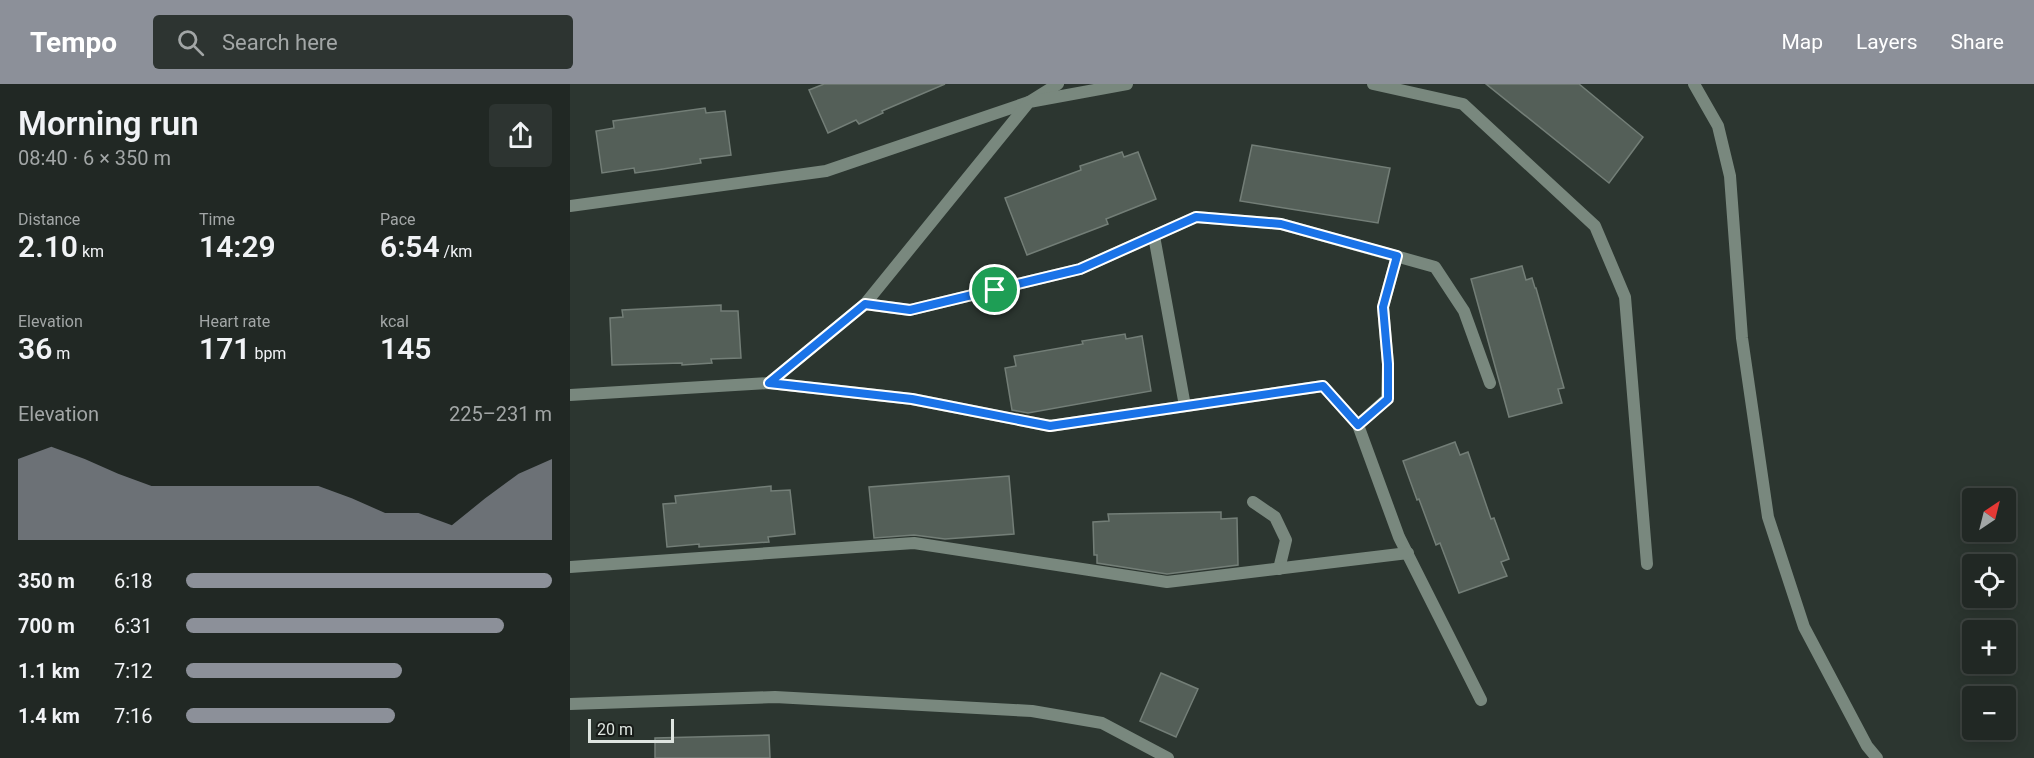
<!DOCTYPE html>
<html lang="en">
<head>
<meta charset="utf-8">
<style>
  :root { --surface:#212824; --page:#2d3431; --text:#f1f3f6; --muted:#a2a6a6; --line:#3e4441; --accent:#8c9099 }
  body { margin:0; font-family:Roboto,sans-serif; background:var(--page); color:var(--text); height:100vh; display:flex; flex-direction:column; font-size:22px; white-space:nowrap }
  * { box-sizing:border-box; margin:0 }
  p { font-size:20px; color:var(--muted) }
  .icon { flex:none; width:33px; height:33px; fill:none; stroke:currentColor; stroke-width:2; stroke-linecap:round; stroke-linejoin:round }
  .map { position:relative; flex:1; overflow:hidden }
  .drawer { display:flex; flex-direction:column; background:var(--surface); width:570px }
  .drawer>* { flex:none }
  .needle { width:39px; rotate:35deg }
  .controls { position:absolute; left:1392px; top:404px; display:grid; gap:12px }
  .controls a { display:grid; place-items:center; width:54px; height:54px; border-radius:6px; background:var(--surface); box-shadow:0 3px 15px #0003,0 0 0 2px var(--line); font-size:30px }
  .scale { position:absolute; left:18px; bottom:15px; width:86px; box-sizing:border-box; padding-left:6px; border:3px solid #dee5e0; border-top:0; font-size:16px; line-height:21px; white-space:nowrap; color:#dee5e0; -webkit-text-stroke:4px #181c19; paint-order:stroke }
  .pin { position:absolute; display:grid; place-items:center; width:51px; height:51px; color:#fff; margin:-26px; border:3px solid #fff; border-radius:50%; box-shadow:0 2px 6px #0007 }
  .round { display:grid; place-items:center; flex:none; width:63px; height:63px; border-radius:6px; background:var(--page) }
  .head { display:flex; align-items:center; justify-content:space-between; height:102px; padding:0 18px }
  h1 { font-size:33px; font-weight:600; line-height:45px }
  .stats { display:grid; grid-template-columns:repeat(3,1fr); gap:9px; height:102px; padding:6px 18px }
  .stats div { display:grid; align-content:center }
  .stats b { font-size:30px; font-weight:600 }
  .stats small { font-size:16px; font-weight:400 }
  .stats p { font-size:16px }
  .chart { height:168px; padding:12px 18px }
  .chart p { display:flex; justify-content:space-between }
  .chart svg { width:100%; height:108px; margin-top:6px; fill:var(--accent); opacity:.7 }
  ul { padding:0 18px; list-style:none; font-size:20px }
  li { display:grid; grid-template-columns:96px 72px 1fr; align-items:center; height:45px }
  li i { height:15px; border-radius:8px; background:var(--accent) }
  header { display:flex; align-items:center; gap:36px; box-sizing:border-box; height:84px; padding:0 30px; background:var(--accent); color:#fff }
  header strong { font-size:28px }
  nav { display:flex; gap:33px; margin-inline-start:auto; font-size:21px }
  .search { width:420px; height:54px; background:var(--page); display:flex; align-items:center; gap:15px; box-sizing:border-box; padding:0 21px; border-radius:6px; color:var(--muted); font-size:22px }
  main { display:flex; flex:1; min-height:0 }
  .map>svg:first-child { display:block }
</style>
</head>
<body>
<header>
<strong>Tempo</strong>
<div class="search"><svg class="icon" aria-label="search" viewBox="0 0 24 24"><circle cx="10" cy="10" r="6"/><path d="M15 15l6 6"/></svg>Search here</div>
<nav><a>Map</a><a>Layers</a><a>Share</a></nav>
</header>
<main>
<section class="drawer">
<div class="head"><div><h1>Morning run</h1><p>08:40 · 6 × 350 m</p></div><a class="round"><svg class="icon" aria-label="share" viewBox="0 0 24 24"><path d="M12 15V3M7 8l5-5 5 5M5 13v7h14v-7"/></svg></a></div>
<div class="stats">
<div><p>Distance</p><b>2.10<small> km</small></b></div>
<div><p>Time</p><b>14:29</b></div>
<div><p>Pace</p><b>6:54<small> /km</small></b></div>
</div>
<div class="stats">
<div><p>Elevation</p><b>36<small> m</small></b></div>
<div><p>Heart rate</p><b>171<small> bpm</small></b></div>
<div><p>kcal</p><b>145</b></div>
</div>
<div class="chart"><p><span>Elevation</span>225–231 m</p>
<svg viewBox="0 0 160 44" preserveAspectRatio="none"><path d="M0 44V11L10 6L20 11L30 17L40 22L50 22L60 22L70 22L80 22L90 22L100 27L110 33L120 33L130 38L140 27L150 17L160 11V44z"/></svg>
</div>
<ul>
<li><b>350 m</b>6:18<i style="width:100%"></i></li>
<li><b>700 m</b>6:31<i style="width:87%"></i></li>
<li><b>1.1 km</b>7:12<i style="width:59%"></i></li>
<li><b>1.4 km</b>7:16<i style="width:57%"></i></li>
</ul>
</section>
<div class="map">
<svg width="1464" height="674" viewBox="0 0 1464 674">
  <rect width="100%" height="100%" fill="#2c3630"/>
  <g fill="#545f58" stroke="#737e77" stroke-width="1.5">
    <path d="M 254,0 L 375,0 L 312,27 L 313,29 L 289,40 L 286,36 L 258,49 L 239,6 Z"/>
    <path d="M 916,0 L 1009,0 L 1073,53 L 1039,99 Z"/>
    <path d="M 135,24 L 136,29 L 155,27 L 161,71 L 130,75 L 131,79 L 93,85 L 65,89 L 64,84 L 32,89 L 26,47 L 44,44 L 43,37 Z"/>
    <path d="M 682,61 L 820,84 L 808,139 L 670,117 Z"/>
    <path d="M 552,68 L 554,73 L 568,68 L 586,115 L 536,135 L 538,140 L 457,171 L 435,114 L 511,86 L 510,82 Z"/>
    <path d="M 952,182 L 956,196 L 962,194 L 965,204 L 966,204 L 994,304 L 988,305 L 992,319 L 939,333 L 901,195 Z"/>
    <path d="M 151,221 L 151,227 L 168,227 L 171,274 L 141,275 L 142,279 L 112,281 L 112,279 L 42,281 L 40,234 L 53,233 L 52,226 Z"/>
    <path d="M 555,250 L 556,255 L 572,252 L 581,307 L 458,329 L 442,326 L 435,284 L 446,282 L 444,272 L 513,260 L 512,257 Z"/>
    <path d="M 885,358 L 890,371 L 898,368 L 921,435 L 924,434 L 939,475 L 931,478 L 937,492 L 889,509 L 870,459 L 866,461 L 849,415 L 847,416 L 833,377 Z"/>
    <path d="M 439,392 L 444,450 L 375,455 L 344,451 L 304,454 L 299,403 Z"/>
    <path d="M 201,402 L 201,407 L 220,406 L 225,450 L 198,453 L 199,458 L 129,463 L 129,460 L 97,463 L 93,420 L 106,419 L 105,412 Z"/>
    <path d="M 651,428 L 651,435 L 667,434 L 668,481 L 597,490 L 527,479 L 527,471 L 524,471 L 523,438 L 539,437 L 538,430 Z"/>
    <path d="M 591,589 L 628,605 L 606,653 L 570,637 Z"/>
    <path d="M 199,651 L 200,674 L 85,674 L 85,654 Z"/>
  </g>
  <g fill="none" stroke-linecap="round" stroke-linejoin="round">
    <g stroke="#79887e" stroke-width="12">
      <path d="M 803,0 L 893,20 L 1025,142 L 1055,213 L 1077,480"/>
      <path d="M 1124,0 L 1148,42 L 1160,92 L 1172,254 L 1198,433 L 1234,543 L 1297,662 L 1307,674"/>
      <path d="M 0,122 L 256,87 L 459,18 L 488,0"/>
      <path d="M 584,152 L 615,322"/>
      <path d="M 295,220 L 340,226 L 510,185 L 626,133 L 711,140 L 865,183 L 894,227 L 920,299"/>
      <path d="M 199,299 L 295,220 L 459,18 L 557,0"/>
      <path d="M 0,311 L 199,299 L 342,315 L 480,342 L 753,302 L 788,341 L 829,453 L 911,616"/>
      <path d="M 788,341 L 817,315 L 818,280 L 813,223 L 827,172"/>
      <path d="M 683,418 L 705,433 L 716,456 L 709,485"/>
      <path d="M 0,483 L 344,459 L 597,498 L 838,469"/>
      <path d="M 0,620 L 205,613 L 462,627 L 532,639 L 598,674"/>
    </g>
  </g>
  <g fill="none" stroke-linecap="round" stroke-linejoin="round">
    <defs>
      <path id="route" d="M 626,133 L 711,140 L 827,172 L 813,223 L 818,280 L 818,315 L 788,341 L 753,302 L 480,342 L 342,315 L 199,299 L 295,220 L 340,226 L 510,185 Z"/>
    </defs>
    <use href="#route" stroke="#fff" stroke-width="12"/>
    <use href="#route" stroke="#1a73e8" stroke-width="8"/>
  </g>
</svg>
<div class="controls">
<a><svg class="needle" viewBox="-14 -14 28 28"><path d="M0-13l5 13h-10z" fill="#e53935"/><path d="M0 13l5-13h-10z" fill="#a2a6a6"/></svg></a>
<a><svg class="icon" aria-label="locate" viewBox="0 0 24 24"><circle cx="12" cy="12" r="6"/><path d="M12 2v4M12 18v4M2 12h4M18 12h4"/></svg></a>
<a>+</a>
<a>−</a>
</div>
<div class="scale">20 m</div>
<div class="pin" style="left:425px;top:206px;background:#1e9e55"><svg class="icon" aria-label="arrive" viewBox="0 0 24 24"><path d="M6 21V4h12l-3 4 3 4H6"/></svg></div>
</div>
</main>
</body>
</html>
